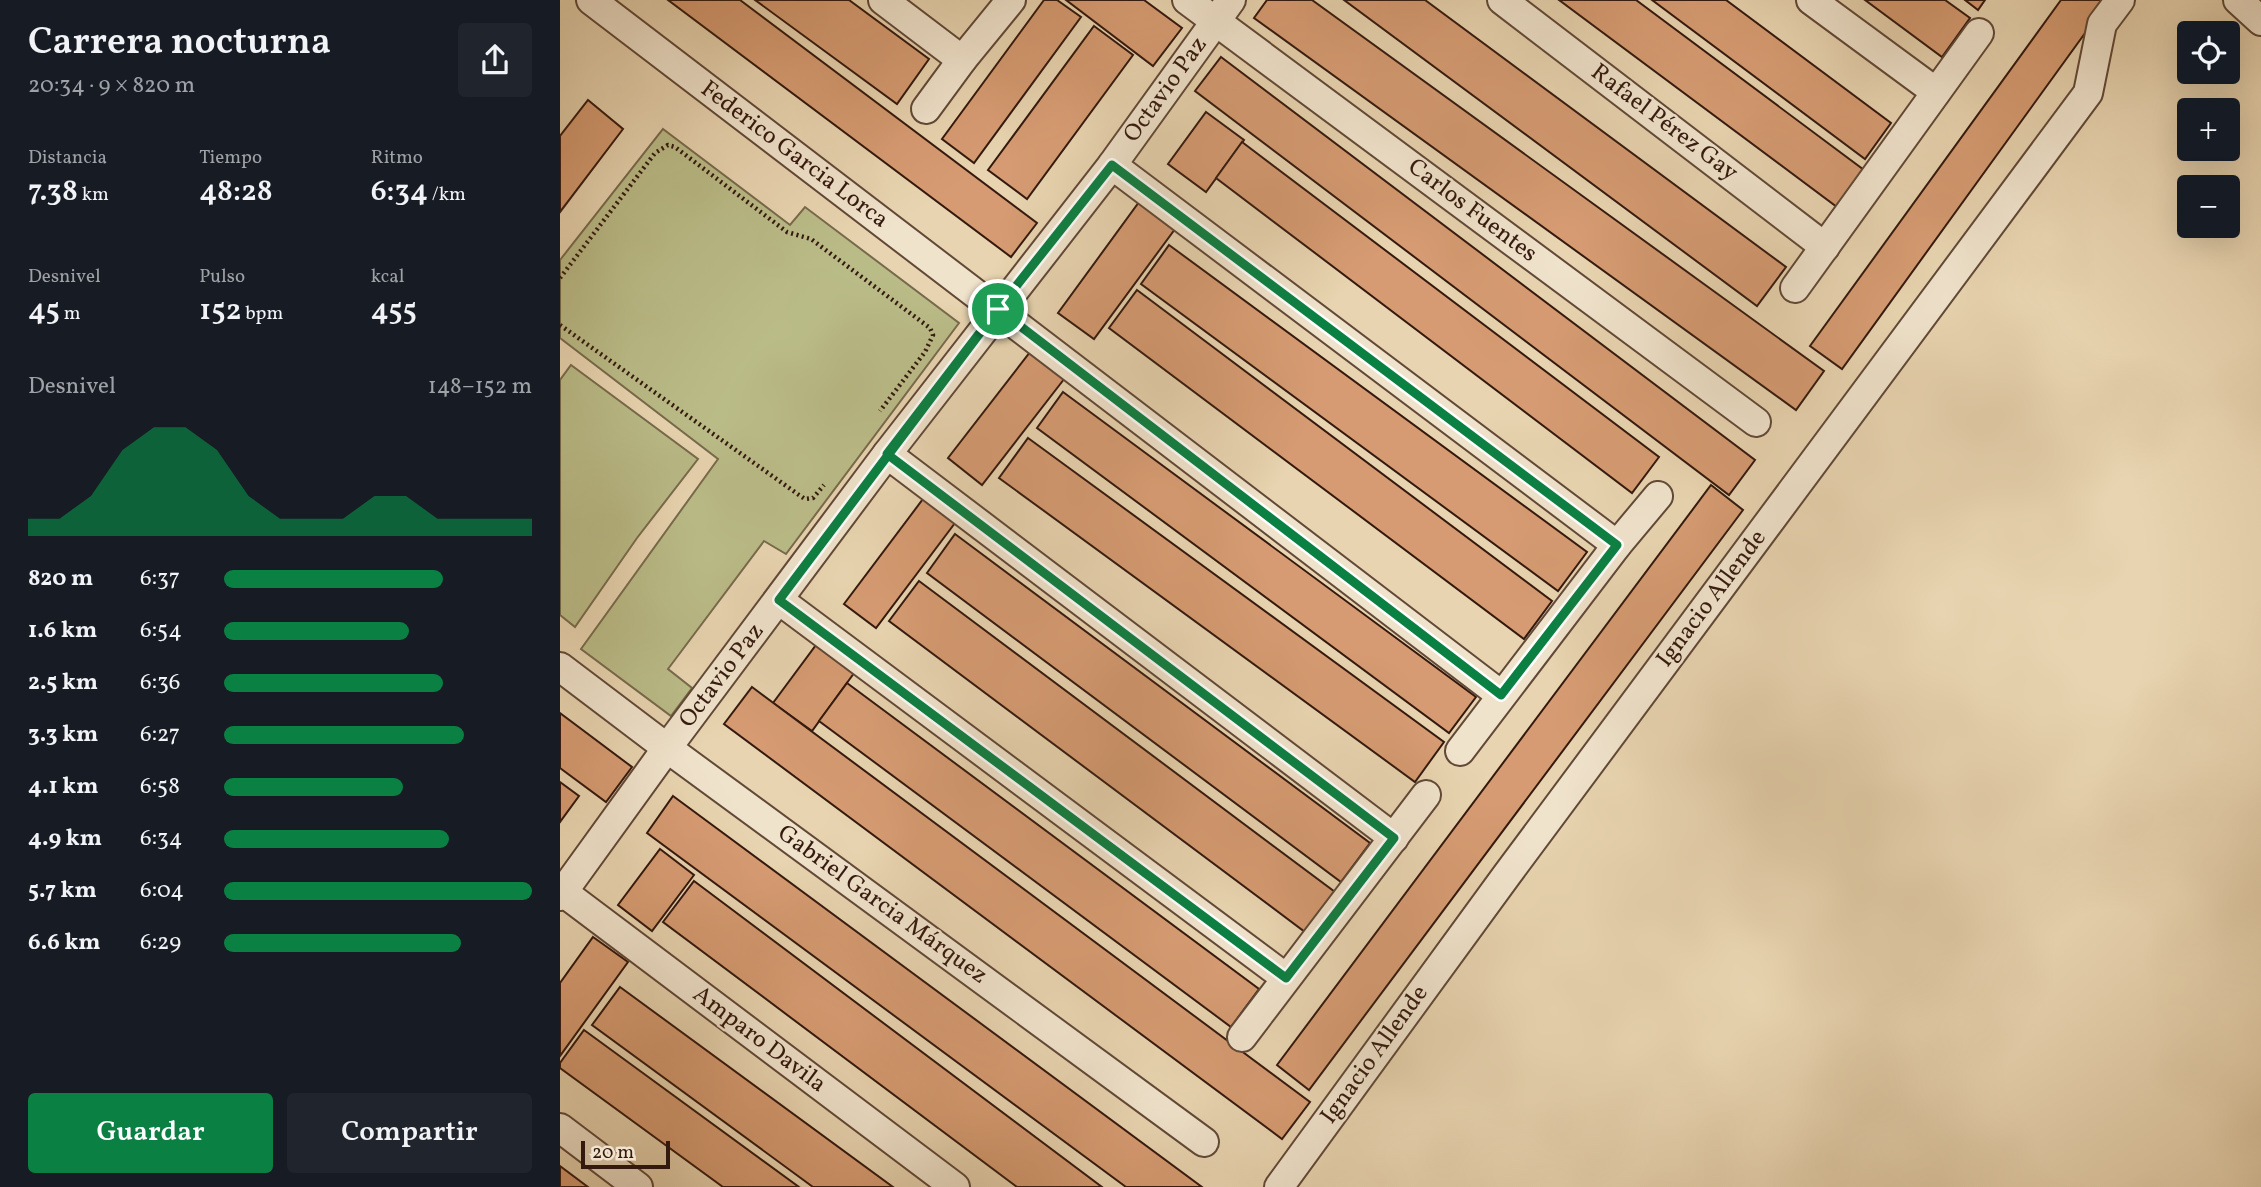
<!DOCTYPE html>
<html lang="es">
<head>
<meta charset="utf-8">
<style>
  :root { --surface:#171b24; --page:#20242c; --text:#f1f3f6; --muted:#9ea1a6; --accent:#0b8043 }
  body { margin:0; font-family:Vollkorn,serif; background:var(--page); color:var(--text); height:100vh; display:flex; flex-direction:column; font-size:26px; white-space:nowrap }
  * { box-sizing:border-box; margin:0 }
  p { font-size:23px; color:var(--muted) }
  .icon { flex:none; width:38px; height:38px; fill:none; stroke:currentColor; stroke-width:2; stroke-linecap:round; stroke-linejoin:round }
  .map { position:relative; flex:1; overflow:hidden }
  .details { display:flex; flex-direction:column; background:var(--surface); width:560px }
  .details>* { flex:none }
  .fabs { position:absolute; left:1617px; top:21px; display:grid; gap:14px }
  .fabs a { display:grid; place-items:center; width:63px; height:63px; border-radius:7px; background:var(--surface); box-shadow:0 7px 28px #0002; font-size:35px }
  .scale { position:absolute; left:21px; bottom:18px; width:89px; box-sizing:border-box; padding-left:7px; border:4px solid #34190f; border-top:0; font-size:19px; line-height:24px; white-space:nowrap; color:#34190f; -webkit-text-stroke:5px #f0e3cc; paint-order:stroke }
  .pin { position:absolute; display:grid; place-items:center; width:60px; height:60px; color:#fff; margin:-30px; border:4px solid #fff; border-radius:50%; box-shadow:0 2px 7px #0007 }
  .round { display:grid; place-items:center; flex:none; width:74px; height:74px; border-radius:7px; background:var(--page) }
  .overview { display:flex; align-items:center; justify-content:space-between; height:119px; padding:0 28px }
  h1 { font-size:38px; font-weight:600; line-height:52px }
  .figures { display:grid; grid-template-columns:repeat(3,1fr); gap:10px; height:119px; padding:7px 28px }
  .figures div { display:grid; align-content:center }
  .figures b { font-size:30px; font-weight:600 }
  .figures small { font-size:19px; font-weight:400 }
  .figures p { font-size:19px }
  .chart { height:196px; padding:14px 28px }
  .chart p { display:flex; justify-content:space-between }
  .chart svg { width:100%; height:126px; margin-top:7px; fill:var(--accent); opacity:.7 }
  .cta { display:flex; gap:14px; margin-top:auto; padding:14px 28px }
  .cta a { flex:1; height:80px; border-radius:7px; background:var(--accent); color:#fff; font-size:28px; font-weight:600; line-height:80px; text-align:center }
  .cta a+a { background:var(--page); color:var(--text) }
  ul { padding:0 28px; list-style:none; font-size:23px }
  li { display:grid; grid-template-columns:112px 84px 1fr; align-items:center; height:52px }
  li i { height:18px; border-radius:9px; background:var(--accent) }
  main { display:flex; flex:1; min-height:0 }
  .map>svg:first-child { display:block }
</style>
</head>
<body>
<main>
<section class="details">
<div class="overview"><div><h1>Carrera nocturna</h1><p>20:34 · 9 × 820 m</p></div><a class="round"><svg class="icon" aria-label="share" viewBox="0 0 24 24"><path d="M12 15V3M7 8l5-5 5 5M5 13v7h14v-7"/></svg></a></div>
<div class="figures">
<div><p>Distancia</p><b>7.38<small> km</small></b></div>
<div><p>Tiempo</p><b>48:28</b></div>
<div><p>Ritmo</p><b>6:34<small> /km</small></b></div>
</div>
<div class="figures">
<div><p>Desnivel</p><b>45<small> m</small></b></div>
<div><p>Pulso</p><b>152<small> bpm</small></b></div>
<div><p>kcal</p><b>455</b></div>
</div>
<div class="chart"><p><span>Desnivel</span>148–152 m</p>
<svg viewBox="0 0 160 44" preserveAspectRatio="none"><path d="M0 44V38L10 38L20 30L30 14L40 6L50 6L60 14L70 30L80 38L90 38L100 38L110 30L120 30L130 38L140 38L150 38L160 38V44z"/></svg>
</div>
<ul>
<li><b>820 m</b>6:37<i style="width:71%"></i></li>
<li><b>1.6 km</b>6:54<i style="width:60%"></i></li>
<li><b>2.5 km</b>6:36<i style="width:71%"></i></li>
<li><b>3.3 km</b>6:27<i style="width:78%"></i></li>
<li><b>4.1 km</b>6:58<i style="width:58%"></i></li>
<li><b>4.9 km</b>6:34<i style="width:73%"></i></li>
<li><b>5.7 km</b>6:04<i style="width:100%"></i></li>
<li><b>6.6 km</b>6:29<i style="width:77%"></i></li>
</ul>
<div class="cta"><a>Guardar</a><a>Compartir</a></div>
</section>
<div class="map">
<svg width="1701" height="1187" viewBox="0 0 1701 1187">
  <rect width="100%" height="100%" fill="#e8d4b0"/>
  <filter id="stains"><feTurbulence type="fractalNoise" baseFrequency=".00286" numOctaves="4"/><feColorMatrix values="0 0 0 0 .2 0 0 0 0 .09 0 0 0 0 .02 0 0 0 .5 -.17"/></filter>
  <radialGradient id="worn" r=".72"><stop offset=".6" stop-color="#630" stop-opacity="0"/><stop offset="1" stop-color="#630" stop-opacity=".3"/></radialGradient>
  <g fill="#babc88" stroke="#776a4c" stroke-width="2">
    <path d="M 103,129 L 230,225 L 245,207 L 399,323 L 226,554 L 204,541 L 108,669 L 132,688 L 111,716 L 21,649 L 158,459 L 0,338 L 0,260 Z"/>
    <path d="M 11,365 L 138,459 L 77,538 L 15,627 L 0,615 L 0,380 Z"/>
  </g>
  <g fill="#d69b72" stroke="#34190f" stroke-width="2">
    <path d="M 108,0 L 180,0 L 477,223 L 451,257 Z"/>
    <path d="M 195,0 L 289,0 L 369,59 L 337,104 Z"/>
    <path d="M 484,0 L 497,0 L 521,17 L 414,163 L 382,139 Z"/>
    <path d="M 506,0 L 584,0 L 622,28 L 593,66 Z"/>
    <path d="M 707,0 L 752,0 L 1264,371 L 1236,410 L 694,18 Z"/>
    <path d="M 784,0 L 865,0 L 1226,267 L 1197,306 Z"/>
    <path d="M 999,0 L 1076,0 L 1304,170 L 1277,207 Z"/>
    <path d="M 1092,0 L 1166,0 L 1331,123 L 1305,159 Z"/>
    <path d="M 1305,0 L 1385,0 L 1410,18 L 1382,57 Z"/>
    <path d="M 1405,0 L 1425,0 L 1418,10 Z"/>
    <path d="M 1501,0 L 1549,0 L 1282,369 L 1250,346 Z"/>
    <path d="M 534,26 L 573,55 L 467,199 L 428,170 Z"/>
    <path d="M 661,57 L 1195,460 L 1169,495 L 635,91 Z"/>
    <path d="M 28,100 L 63,129 L 0,212 L 0,136 Z"/>
    <path d="M 646,112 L 684,140 L 646,192 L 608,164 Z"/>
    <path d="M 682,142 L 1099,457 L 1072,493 L 656,178 Z"/>
    <path d="M 582,198 L 618,225 L 534,339 L 498,313 Z"/>
    <path d="M 609,245 L 1027,552 L 998,591 L 581,284 Z"/>
    <path d="M 577,290 L 992,601 L 964,639 L 549,328 Z"/>
    <path d="M 474,347 L 508,374 L 422,485 L 388,458 Z"/>
    <path d="M 503,392 L 916,697 L 889,733 L 477,428 Z"/>
    <path d="M 468,438 L 884,742 L 855,782 L 439,478 Z"/>
    <path d="M 1151,485 L 1183,510 L 749,1090 L 717,1065 Z"/>
    <path d="M 369,491 L 401,515 L 316,628 L 284,604 Z"/>
    <path d="M 395,534 L 810,843 L 781,882 L 367,573 Z"/>
    <path d="M 359,581 L 775,892 L 745,932 L 329,621 Z"/>
    <path d="M 259,641 L 297,669 L 252,731 L 213,703 Z"/>
    <path d="M 287,683 L 699,989 L 671,1027 L 259,721 Z"/>
    <path d="M 192,687 L 750,1102 L 722,1139 L 164,724 Z"/>
    <path d="M 0,713 L 72,767 L 46,802 L 0,768 Z"/>
    <path d="M 0,782 L 19,796 L 0,822 Z"/>
    <path d="M 113,796 L 642,1187 L 566,1187 L 87,833 Z"/>
    <path d="M 100,849 L 134,875 L 92,931 L 58,905 Z"/>
    <path d="M 134,881 L 542,1187 L 457,1187 L 103,922 Z"/>
    <path d="M 33,937 L 68,962 L 0,1056 L 0,983 Z"/>
    <path d="M 60,987 L 333,1187 L 253,1187 L 32,1025 Z"/>
    <path d="M 24,1030 L 239,1187 L 163,1187 L 0,1068 L 0,1063 Z"/>
    <path d="M 0,1166 L 28,1187 L 0,1187 Z"/>
  </g>
  <g fill="none" stroke-linecap="round" stroke-linejoin="round">
    <defs>
      <g id="street">
        <path d="M 31,0 L 941,695"/>
        <path d="M 323,0 L 402,60 L 451,0"/>
        <path d="M 627,0 L 1196,422"/>
        <path d="M 942,0 L 1265,247"/>
        <path d="M 1251,0 L 1376,92"/>
        <path d="M 1678,0 L 1701,21"/>
        <path d="M 366,109 L 402,60"/>
        <path d="M 552,165 L 1057,545"/>
        <path d="M 1235,288 L 1419,33"/>
        <path d="M 327,454 L 834,838"/>
        <path d="M 219,600 L 726,978"/>
        <path d="M 0,667 L 107,748 L 644,1142"/>
        <path d="M 900,751 L 1057,545 L 1098,496"/>
        <path d="M 3,892 L 395,1187"/>
        <path d="M 0,896 L 107,748 L 327,454 L 552,165 L 671,0"/>
        <path d="M 682,1037 L 866,795"/>
        <path d="M 0,1128 L 78,1187"/>
        <path d="M 719,1187 L 946,876 L 1528,93 L 1542,24 L 1560,0"/>
      </g>
    </defs>
    <use href="#street" stroke="#614837" stroke-width="32"/>
    <g stroke="#34190f" stroke-width="4.5" stroke-dasharray="2 3.5" stroke-linecap="butt">
      <path d="M 0,278 L 95,153 L 108,145 L 115,147 L 227,232 L 251,239 L 370,328 L 373,335 L 365,352 L 320,411"/>
      <path d="M 0,325 L 239,495 L 245,499 L 253,498 L 264,485"/>
    </g>
    <use href="#street" stroke="#f0e3cc" stroke-width="28"/>
  </g>
  <g fill="none" stroke-linecap="round" stroke-linejoin="round">
    <defs>
      <path id="route" d="M 438,309 L 327,454 L 834,838 L 726,978 L 219,600 C 291,503 364,406 438,309 L 941,695 L 1057,545 L 552,165 L 438,309"/>
    </defs>
    <use href="#route" stroke="#fff" stroke-width="14"/>
    <use href="#route" stroke="#0b8043" stroke-width="9"/>
  </g>
  <g text-anchor="middle" dominant-baseline="central" stroke-width="5" stroke-linejoin="round" paint-order="stroke">
    <g font-size="24" fill="#34190f" stroke="#f0e3cc">
      <text transform="translate(606 90) rotate(-54)">Octavio Paz</text>
      <text transform="translate(1104 123) rotate(37)">Rafael Pérez Gay</text>
      <text transform="translate(234 155) rotate(37)">Federico Garcia Lorca</text>
      <text transform="translate(912 211) rotate(37)">Carlos Fuentes</text>
      <text transform="translate(1152 599) rotate(-53)">Ignacio Allende</text>
      <text transform="translate(162 676) rotate(-53)">Octavio Paz</text>
      <text transform="translate(322 905) rotate(36)">Gabriel Garcia Márquez</text>
      <text transform="translate(199 1040) rotate(37)">Amparo Davila</text>
      <text transform="translate(815 1055) rotate(-54)">Ignacio Allende</text>
    </g>
  </g>
  <rect width="100%" height="100%" filter="url(#stains)"/>
  <rect width="100%" height="100%" fill="url(#worn)"/>
</svg>
<div class="fabs">
<a><svg class="icon" aria-label="locate" viewBox="0 0 24 24"><circle cx="12" cy="12" r="6"/><path d="M12 2v4M12 18v4M2 12h4M18 12h4"/></svg></a>
<a>+</a>
<a>−</a>
</div>
<div class="scale">20 m</div>
<div class="pin" style="left:438px;top:309px;background:#1e9e55"><svg class="icon" aria-label="arrive" viewBox="0 0 24 24"><path d="M6 21V4h12l-3 4 3 4H6"/></svg></div>
</div>
</main>
</body>
</html>
